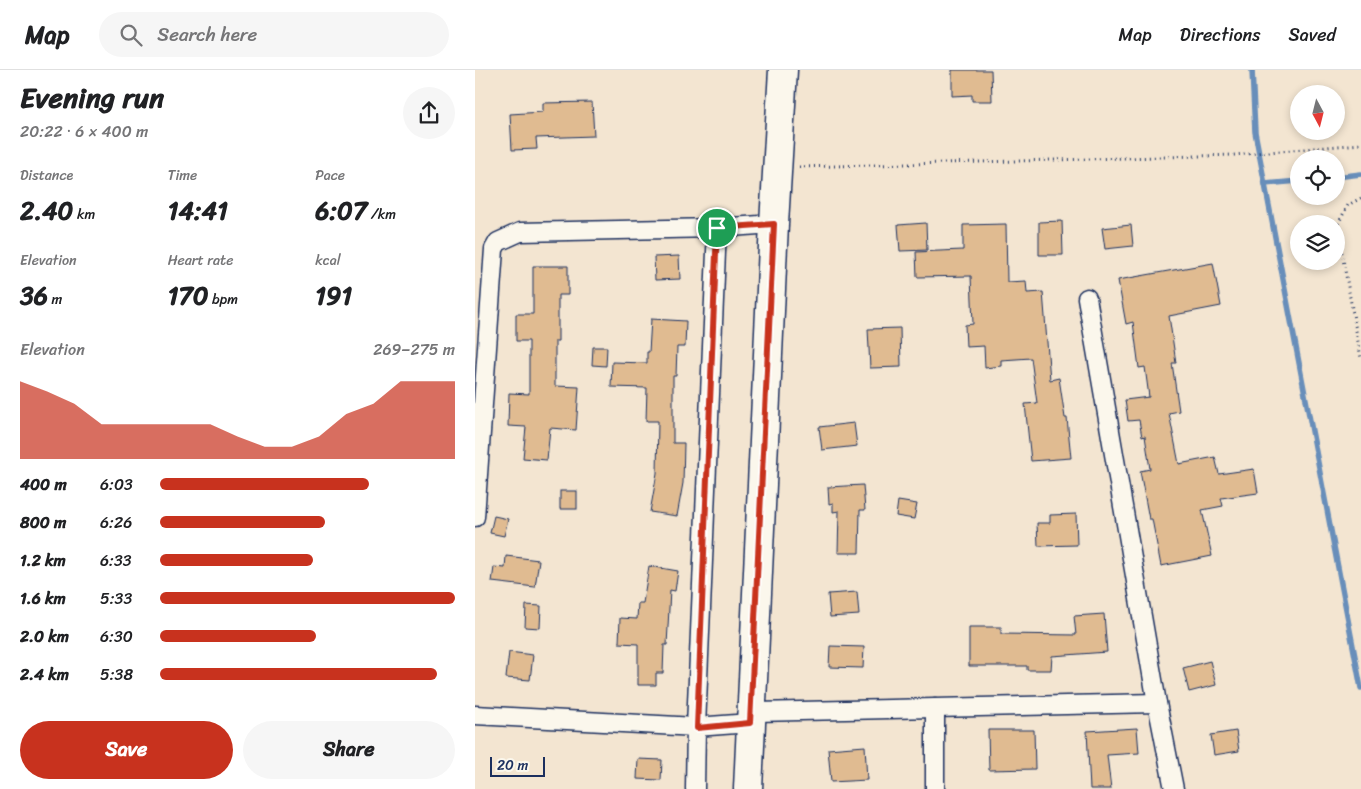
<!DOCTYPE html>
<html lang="en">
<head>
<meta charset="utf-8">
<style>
  :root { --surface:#fff; --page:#f6f6f6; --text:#202124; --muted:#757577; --line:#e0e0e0; --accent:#c8321e }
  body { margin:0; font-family:Sriracha,sans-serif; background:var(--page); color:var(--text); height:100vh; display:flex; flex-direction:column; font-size:19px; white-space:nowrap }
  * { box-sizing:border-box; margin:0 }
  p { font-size:16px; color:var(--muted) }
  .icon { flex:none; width:28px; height:28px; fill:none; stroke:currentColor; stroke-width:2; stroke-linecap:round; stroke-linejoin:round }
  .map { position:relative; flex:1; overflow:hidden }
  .sheet { display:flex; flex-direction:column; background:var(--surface); width:475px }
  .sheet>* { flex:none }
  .needle { width:32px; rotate:173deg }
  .buttons { position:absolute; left:815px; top:15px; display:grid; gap:10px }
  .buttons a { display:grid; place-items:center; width:55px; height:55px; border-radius:50%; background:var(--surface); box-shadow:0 2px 8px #0003; font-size:25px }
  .scale { position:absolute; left:15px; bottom:12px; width:55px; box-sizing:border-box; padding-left:5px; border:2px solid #1b2f5e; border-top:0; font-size:14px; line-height:18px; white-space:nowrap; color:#1b2f5e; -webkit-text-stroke:4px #fbf7ec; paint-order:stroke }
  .pin { position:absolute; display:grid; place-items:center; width:42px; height:42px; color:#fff; margin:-21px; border:2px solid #fff; border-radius:50%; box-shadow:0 1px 5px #0007 }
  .round { display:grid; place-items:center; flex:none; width:52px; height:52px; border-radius:26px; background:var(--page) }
  .headline { display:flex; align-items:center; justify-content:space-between; height:85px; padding:0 20px }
  h1 { font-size:28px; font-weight:800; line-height:38px }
  .figures { display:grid; grid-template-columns:repeat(3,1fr); gap:8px; height:85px; padding:5px 20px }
  .figures div { display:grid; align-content:center }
  .figures b { font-size:25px; font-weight:800 }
  .figures small { font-size:14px; font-weight:400 }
  .figures p { font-size:14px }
  .chart { height:140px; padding:10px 20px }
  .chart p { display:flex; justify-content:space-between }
  .chart svg { width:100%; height:90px; margin-top:5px; fill:var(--accent); opacity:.7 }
  .button { display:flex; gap:10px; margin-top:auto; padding:10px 20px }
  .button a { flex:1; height:58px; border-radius:30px; background:var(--accent); color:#fff; font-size:20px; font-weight:800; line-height:58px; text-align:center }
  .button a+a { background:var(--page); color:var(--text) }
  ul { padding:0 20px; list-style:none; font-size:16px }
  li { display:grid; grid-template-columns:80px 60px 1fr; align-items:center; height:38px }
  li i { height:12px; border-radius:6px; background:var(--accent) }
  header { display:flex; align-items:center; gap:30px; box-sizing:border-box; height:70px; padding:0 25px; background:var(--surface); border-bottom:1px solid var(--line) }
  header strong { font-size:24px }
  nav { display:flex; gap:28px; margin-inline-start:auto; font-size:18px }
  .search { width:350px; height:45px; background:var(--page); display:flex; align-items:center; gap:12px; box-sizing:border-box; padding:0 18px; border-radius:28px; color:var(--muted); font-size:19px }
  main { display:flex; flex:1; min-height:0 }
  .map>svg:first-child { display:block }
</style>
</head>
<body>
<header>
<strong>Map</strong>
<div class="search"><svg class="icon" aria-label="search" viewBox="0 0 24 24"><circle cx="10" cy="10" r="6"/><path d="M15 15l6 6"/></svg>Search here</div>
<nav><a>Map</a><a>Directions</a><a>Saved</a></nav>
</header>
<main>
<section class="sheet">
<div class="headline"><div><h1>Evening run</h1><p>20:22 · 6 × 400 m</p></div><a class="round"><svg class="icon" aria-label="share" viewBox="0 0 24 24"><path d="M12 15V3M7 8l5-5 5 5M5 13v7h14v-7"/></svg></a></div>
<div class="figures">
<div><p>Distance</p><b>2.40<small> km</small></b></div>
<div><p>Time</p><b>14:41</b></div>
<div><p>Pace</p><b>6:07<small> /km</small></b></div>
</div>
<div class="figures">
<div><p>Elevation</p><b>36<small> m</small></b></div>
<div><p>Heart rate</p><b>170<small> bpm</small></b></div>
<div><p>kcal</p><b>191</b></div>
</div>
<div class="chart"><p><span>Elevation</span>269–275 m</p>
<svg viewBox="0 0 160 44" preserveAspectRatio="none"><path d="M0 44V6L10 11L20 17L30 27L40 27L50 27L60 27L70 27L80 33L90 38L100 38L110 33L120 22L130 17L140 6L150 6L160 6V44z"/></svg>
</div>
<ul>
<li><b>400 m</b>6:03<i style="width:71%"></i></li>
<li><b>800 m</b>6:26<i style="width:56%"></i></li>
<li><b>1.2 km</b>6:33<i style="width:52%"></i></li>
<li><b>1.6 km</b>5:33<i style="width:100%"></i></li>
<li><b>2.0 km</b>6:30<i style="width:53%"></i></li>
<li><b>2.4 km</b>5:38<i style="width:94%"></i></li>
</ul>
<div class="button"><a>Save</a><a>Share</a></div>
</section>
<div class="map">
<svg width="886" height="719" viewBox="0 0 886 719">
  <rect width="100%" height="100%" fill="#f3e5d1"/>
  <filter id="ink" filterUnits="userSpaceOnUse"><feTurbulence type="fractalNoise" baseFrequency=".02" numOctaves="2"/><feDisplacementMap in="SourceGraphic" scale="10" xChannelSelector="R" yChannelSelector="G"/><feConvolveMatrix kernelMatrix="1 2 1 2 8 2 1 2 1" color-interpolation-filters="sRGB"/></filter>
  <g filter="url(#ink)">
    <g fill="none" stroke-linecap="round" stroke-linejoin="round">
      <g stroke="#678eba" stroke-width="5.5">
        <path d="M 777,0 L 780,62 L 886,618"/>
        <path d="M 861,107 L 886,104"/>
        <path d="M 790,114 L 824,111"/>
      </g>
    </g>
    <g fill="#e0bb91" stroke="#1b2f5e">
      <path d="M 477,0 L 516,0 L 517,31 L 497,31 L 497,25 L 477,26 Z"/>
      <path d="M 117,32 L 119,66 L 61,68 L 62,79 L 37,80 L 35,44 L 68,42 L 68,33 Z"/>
      <path d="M 587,151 L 588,185 L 564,185 L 564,152 Z"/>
      <path d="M 451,153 L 452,180 L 425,181 L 423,155 Z"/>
      <path d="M 531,154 L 532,212 L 551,211 L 552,223 L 568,222 L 575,310 L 584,308 L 590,348 L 592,348 L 596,388 L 556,391 L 550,334 L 562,333 L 556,288 L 526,290 L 526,296 L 510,298 L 509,276 L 491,277 L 490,255 L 498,254 L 496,206 L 442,207 L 441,182 L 488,180 L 488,155 Z"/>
      <path d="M 656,155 L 658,176 L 630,179 L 627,158 Z"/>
      <path d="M 204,186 L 205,209 L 180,210 L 179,187 Z"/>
      <path d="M 738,193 L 746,236 L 694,246 L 701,293 L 697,293 L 704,341 L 694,343 L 704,394 L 740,387 L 744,404 L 779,399 L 783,423 L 746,428 L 748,436 L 727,440 L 737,486 L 686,496 L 677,449 L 674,449 L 665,401 L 675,399 L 670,366 L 667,367 L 664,350 L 653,351 L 650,330 L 674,327 L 670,297 L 664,298 L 658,252 L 651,254 L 643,210 Z"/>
      <path d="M 58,196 L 93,196 L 93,225 L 83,225 L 83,271 L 80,271 L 80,316 L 104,317 L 101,360 L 75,358 L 72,390 L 48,388 L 51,357 L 33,356 L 34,323 L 54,324 L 54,271 L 41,271 L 41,244 L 58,244 Z"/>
      <path d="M 176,249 L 211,251 L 210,277 L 202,277 L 201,306 L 198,306 L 198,373 L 209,373 L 208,413 L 202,446 L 175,442 L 182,403 L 183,351 L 171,351 L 172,318 L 136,317 L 137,292 L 172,293 L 172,282 L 174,282 Z"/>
      <path d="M 425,258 L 426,297 L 395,298 L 393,259 Z"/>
      <path d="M 118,277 L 132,277 L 131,296 L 117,295 Z"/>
      <path d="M 379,353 L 382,376 L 347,380 L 344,357 Z"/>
      <path d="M 388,415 L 390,440 L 385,440 L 384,483 L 363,483 L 364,441 L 358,442 L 358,433 L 354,434 L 353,417 Z"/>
      <rect x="85" y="421" width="17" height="18"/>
      <path d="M 423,431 L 442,434 L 439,449 L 421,446 Z"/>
      <path d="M 601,444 L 602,475 L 563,476 L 562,453 L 575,453 L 575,445 Z"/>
      <path d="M 19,446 L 33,449 L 29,466 L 15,463 Z"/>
      <path d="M 31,486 L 64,490 L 60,517 L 17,512 L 19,497 L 30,498 Z"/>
      <path d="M 174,496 L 203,501 L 200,521 L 195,520 L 192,575 L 189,575 L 188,603 L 181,603 L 181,615 L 163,615 L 163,574 L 144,573 L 145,548 L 162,549 L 163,533 L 168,533 Z"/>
      <path d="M 382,522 L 384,545 L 355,547 L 353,524 Z"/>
      <path d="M 51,535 L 66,536 L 65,558 L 50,557 Z"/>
      <path d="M 629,544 L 632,582 L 577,586 L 576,600 L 552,600 L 552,596 L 494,596 L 494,557 L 526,557 L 526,564 L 601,565 L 599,546 Z"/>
      <path d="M 355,576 L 389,577 L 388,598 L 354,597 Z"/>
      <path d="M 34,582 L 58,585 L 55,610 L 31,608 Z"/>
      <path d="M 735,591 L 741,615 L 714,622 L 708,598 Z"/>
      <path d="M 662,658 L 664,683 L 632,685 L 636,719 L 615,719 L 612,661 Z"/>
      <path d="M 513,660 L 559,660 L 560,699 L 514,700 Z"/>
      <path d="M 761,661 L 764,681 L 739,685 L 736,665 Z"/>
      <path d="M 390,676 L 392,710 L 356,712 L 353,679 Z"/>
      <path d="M 163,689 L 187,690 L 186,710 L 162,709 Z"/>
    </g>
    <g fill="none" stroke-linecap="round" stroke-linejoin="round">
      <defs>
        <g id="minor">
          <path d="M 612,228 L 682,633 L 699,719"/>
          <path d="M 0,447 L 19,179 L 23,172 L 45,162 L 242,158 L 299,154"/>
          <path d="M 276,642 L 682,633"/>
          <path d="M 0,645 L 221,657 L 275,653"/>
          <path d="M 220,719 L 221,657 L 242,158"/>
          <path d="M 460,719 L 460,638"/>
        </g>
        <path id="primary" d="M 273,719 L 299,154 L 308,0"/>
      </defs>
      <use href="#minor" stroke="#1b2f5e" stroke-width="21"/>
      <use href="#primary" stroke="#1b2f5e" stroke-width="31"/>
      <g stroke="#1b2f5e" stroke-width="3" stroke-dasharray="1 4" stroke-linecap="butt">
        <path d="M 324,97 L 759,85 L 886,74"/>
        <path d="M 886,128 L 873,135 L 862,156 L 886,288"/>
      </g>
      <use href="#minor" stroke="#fbf7ec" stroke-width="18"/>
      <use href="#primary" stroke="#fbf7ec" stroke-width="28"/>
    </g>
  </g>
  <g fill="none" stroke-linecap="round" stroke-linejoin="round" filter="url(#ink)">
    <defs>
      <path id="route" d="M 299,154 L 275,653 L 222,658 L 242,158 Z"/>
    </defs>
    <use href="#route" stroke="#fff" stroke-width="10"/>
    <use href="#route" stroke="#c8321e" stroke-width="6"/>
  </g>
</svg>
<div class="buttons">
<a><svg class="needle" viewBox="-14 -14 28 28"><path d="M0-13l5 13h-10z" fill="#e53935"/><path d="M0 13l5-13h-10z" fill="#757577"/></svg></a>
<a><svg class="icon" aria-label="locate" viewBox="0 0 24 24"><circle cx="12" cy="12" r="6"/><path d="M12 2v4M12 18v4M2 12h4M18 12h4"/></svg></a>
<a><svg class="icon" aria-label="layers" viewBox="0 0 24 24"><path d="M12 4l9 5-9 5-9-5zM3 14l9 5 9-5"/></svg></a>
</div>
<div class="scale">20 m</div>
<div class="pin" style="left:242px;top:158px;background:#1e9e55"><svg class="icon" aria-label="arrive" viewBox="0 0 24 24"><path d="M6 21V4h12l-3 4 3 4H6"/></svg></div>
</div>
</main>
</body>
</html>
